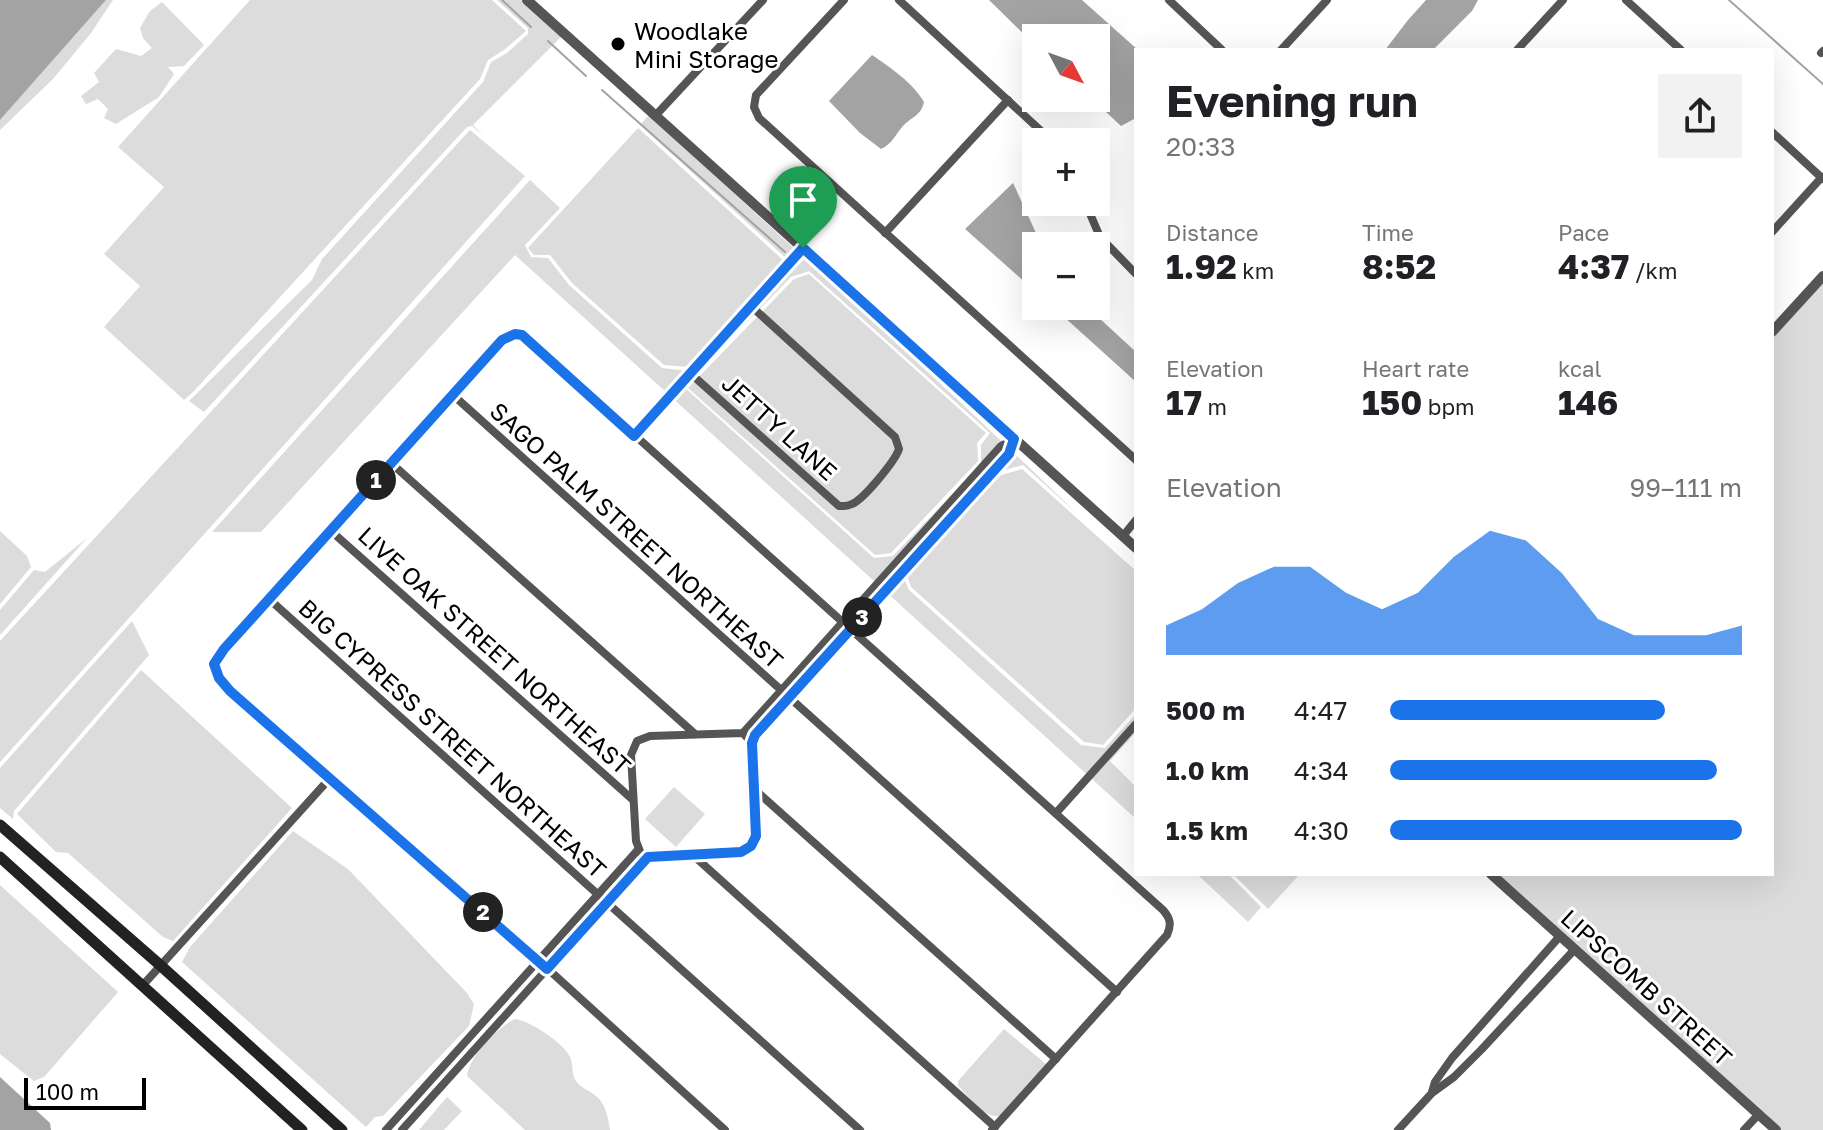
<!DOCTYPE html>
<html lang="en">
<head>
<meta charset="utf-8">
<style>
  :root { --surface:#fff; --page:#f2f2f2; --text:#202124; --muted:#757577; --accent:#1a73e8 }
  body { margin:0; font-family:"Golos Text",sans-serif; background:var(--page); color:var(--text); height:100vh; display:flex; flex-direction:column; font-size:30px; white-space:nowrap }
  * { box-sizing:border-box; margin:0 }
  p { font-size:26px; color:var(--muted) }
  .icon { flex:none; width:44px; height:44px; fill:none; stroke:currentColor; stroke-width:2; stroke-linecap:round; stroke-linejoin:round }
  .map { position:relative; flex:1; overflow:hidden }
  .details { position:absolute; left:1134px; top:48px; width:640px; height:828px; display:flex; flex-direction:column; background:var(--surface); border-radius:0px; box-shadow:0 8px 32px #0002 }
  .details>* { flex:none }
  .needle { width:52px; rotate:131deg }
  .tools { position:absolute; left:1022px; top:24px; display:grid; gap:16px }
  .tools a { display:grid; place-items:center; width:88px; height:88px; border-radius:0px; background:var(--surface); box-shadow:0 8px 32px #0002; font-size:40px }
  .scale { position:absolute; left:24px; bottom:20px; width:122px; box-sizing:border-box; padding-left:8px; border:4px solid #000; border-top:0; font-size:22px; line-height:28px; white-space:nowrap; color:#000; -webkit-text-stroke:6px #fff; paint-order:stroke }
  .pin { position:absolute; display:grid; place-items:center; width:68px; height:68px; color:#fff; margin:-82px -34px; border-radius:50% 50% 50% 0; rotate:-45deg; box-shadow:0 0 8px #0007 }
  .pin .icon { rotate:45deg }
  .km { position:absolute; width:40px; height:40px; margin:-20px; border-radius:50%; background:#222; color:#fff; font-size:22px; line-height:40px; text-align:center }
  .round { display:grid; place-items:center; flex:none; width:84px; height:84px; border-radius:0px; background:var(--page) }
  .head { display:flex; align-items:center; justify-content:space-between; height:136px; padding:0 32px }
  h1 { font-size:44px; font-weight:700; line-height:60px }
  .figures { display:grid; grid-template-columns:repeat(3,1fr); gap:12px; height:136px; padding:8px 32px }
  .figures div { display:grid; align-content:center }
  .figures b { font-size:34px; font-weight:700 }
  .figures small { font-size:22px; font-weight:400 }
  .figures p { font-size:22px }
  .chart { height:224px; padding:16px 32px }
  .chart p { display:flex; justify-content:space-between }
  .chart svg { width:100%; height:144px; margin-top:8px; fill:var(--accent); opacity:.7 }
  ul { padding:0 32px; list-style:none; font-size:26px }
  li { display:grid; grid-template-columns:128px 96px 1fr; align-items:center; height:60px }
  li i { height:20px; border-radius:10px; background:var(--accent) }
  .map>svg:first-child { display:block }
</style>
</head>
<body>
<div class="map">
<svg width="1823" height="1130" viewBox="0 0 1823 1130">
  <rect width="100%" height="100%" fill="#fff"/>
  <g fill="#dcdcdc" fill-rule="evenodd">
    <path d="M 106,0 L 113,0 L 91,33 L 53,79 L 0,130 L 0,120 Z"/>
    <path d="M 250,0 L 492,0 L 526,31 L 504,50 L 488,60 L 480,79 L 192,393 L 184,400 L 104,327 L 140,286 L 104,254 L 164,187 L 118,147 Z"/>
    <path d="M 497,0 L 521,0 L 561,37 L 473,125 L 484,136 L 472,126 L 467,127 L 204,412 L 189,401 L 312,280 L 322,259 L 483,82 L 491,62 L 507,53 L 528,34 L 528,28 Z"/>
    <path d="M 162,2 L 204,45 L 184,66 L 168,67 L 174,74 L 159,97 L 116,124 L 104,118 L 108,109 L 98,99 L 86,104 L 81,96 L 99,82 L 94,73 L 116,49 L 141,56 L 152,48 L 143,38 L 140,28 L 150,11 Z"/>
    <path d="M 649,115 L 956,398 L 1080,516 L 1023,465 L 997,472 L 903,576 L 909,590 L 1081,745 L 1105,748 L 1136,714 L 1136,732 L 1110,761 L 1136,787 L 1136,819 L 515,255 L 261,532 L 212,532 L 530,180 L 560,208 L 525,245 L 531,257 L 548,258 L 569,285 L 662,368 L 688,371 L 788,260 L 640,125 ZM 809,271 L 990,433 L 981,445 L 981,464 L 893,556 L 874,558 L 684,387 L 791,277 Z"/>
    <path d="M 638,128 L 784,261 L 688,367 L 664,365 L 572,283 L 550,255 L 534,255 L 528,248 Z"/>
    <path d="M 470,130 L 525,176 L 0,762 L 0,641 Z"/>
    <path d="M 809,274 L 986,433 L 977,443 L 978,461 L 891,553 L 875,555 L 688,388 L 794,279 Z"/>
    <path d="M 1823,277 L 1823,1130 L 1776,1130 L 1491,874 L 1772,874 L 1772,333 Z"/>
    <path d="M 1022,469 L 1136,571 L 1136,708 L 1103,745 L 1084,742 L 911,587 L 907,576 L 998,476 Z"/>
    <path d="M 0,531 L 27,556 L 31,567 L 0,604 Z"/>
    <path d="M 87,538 L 0,635 L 0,610 L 34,570 L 45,572 Z"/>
    <path d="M 132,621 L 149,655 L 14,811 L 13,819 L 0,808 L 0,768 Z"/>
    <path d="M 141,670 L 292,808 L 173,941 L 163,937 L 68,853 L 56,852 L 17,814 Z"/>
    <path d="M 674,787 L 705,814 L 676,847 L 645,819 Z"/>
    <path d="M 293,831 L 348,869 L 467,993 L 474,1004 L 469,1026 L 383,1116 L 375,1117 L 366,1127 L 182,962 L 190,947 Z"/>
    <path d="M 1197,874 L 1228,874 L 1261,907 L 1248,922 Z"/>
    <path d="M 1233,874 L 1300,874 L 1268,909 Z"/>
    <path d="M 0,885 L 118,992 L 44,1077 L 34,1081 L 0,1054 Z"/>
    <path d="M 515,1019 C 529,1020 565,1044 570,1057 C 574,1066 571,1074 576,1081 C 582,1089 589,1090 596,1096 C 606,1104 608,1118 610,1130 L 525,1130 L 467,1076 C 470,1055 497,1028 515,1019 Z"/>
    <path d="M 1004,1029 L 1046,1064 L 1001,1116 C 983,1119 970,1097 958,1086 L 958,1081 Z"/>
    <path d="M 447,1097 L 462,1111 L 444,1130 L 419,1130 Z"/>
  </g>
  <g fill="#a3a3a3">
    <path d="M 0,0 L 106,0 L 0,120 Z"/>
    <path d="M 989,0 L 1082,0 L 1138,50 L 1136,118 L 1121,126 L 1091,98 L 1096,98 L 1096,38 L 1036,38 L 1036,46 Z"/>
    <path d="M 1426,0 L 1478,0 L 1472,11 L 1433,50 L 1385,50 L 1408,20 Z"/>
    <path d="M 872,55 C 890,67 913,83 924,102 C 921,116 911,117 903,126 C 895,135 892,144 881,149 L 860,133 L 829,101 Z"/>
    <path d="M 1013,183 L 1042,246 L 1036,246 L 1036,292 L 965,229 Z"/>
    <path d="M 1052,306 L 1086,306 L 1136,352 L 1136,382 Z"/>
    <path d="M 0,1077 L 50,1123 L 51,1130 L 0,1130 Z"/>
  </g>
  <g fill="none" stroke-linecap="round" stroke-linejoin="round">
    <g stroke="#a3a3a3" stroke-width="2">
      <path d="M 502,0 L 531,27"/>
      <path d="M 1729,0 L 1823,84"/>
      <path d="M 548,41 L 586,76"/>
      <path d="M 602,90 L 785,252"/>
    </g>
    <g stroke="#555" stroke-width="8">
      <path d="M 844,0 L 756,95 L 754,107 L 759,118 L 1136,460"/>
      <path d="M 899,0 L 1053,142"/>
      <path d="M 1169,0 L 1222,50"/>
      <path d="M 1626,0 L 1681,50"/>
      <path d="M 1281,50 L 1327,0"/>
      <path d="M 1517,50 L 1563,0"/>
      <path d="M 1821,53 L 1823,51"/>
      <path d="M 656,115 L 763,0"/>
      <path d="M 1772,132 L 1823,179"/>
      <path d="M 1085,202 L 1100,237 L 1136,274"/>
      <path d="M 1772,232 L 1822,177"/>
      <path d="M 885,233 L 1008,100"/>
      <path d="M 690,373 L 839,506 C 845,506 846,507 852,504 C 864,499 895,461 899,449 L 895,437 L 751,306"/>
      <path d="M 453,395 L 1117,992"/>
      <path d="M 634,436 L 803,248"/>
      <path d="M 391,463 L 695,734"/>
      <path d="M 331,531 L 632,799"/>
      <path d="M 1123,536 L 1136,520"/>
      <path d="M 269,599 L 860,1130"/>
      <path d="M 743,733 L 752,743 L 756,836 L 751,846 L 741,852 L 652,857 L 641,854 L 636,841 L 631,755 L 637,741 L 650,736 L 743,733 L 1001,446 L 1014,439"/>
      <path d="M 752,743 L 760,728 L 1009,454 L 1014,439"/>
      <path d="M 753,788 L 1056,1059"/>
      <path d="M 1056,813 L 1136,724"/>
      <path d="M 694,856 L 995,1127"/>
      <path d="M 143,985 L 331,777"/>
      <path d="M 1432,1092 L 1435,1082 L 1452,1058 L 1560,936"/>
      <path d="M 386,1130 L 637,851"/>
      <path d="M 402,1130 L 648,857"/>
      <path d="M 725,1130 L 538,960 L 230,691 C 216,675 210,667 224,649 L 495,347 L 515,334 L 531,342 L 1163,910 C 1170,918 1172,924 1167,935 L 992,1130"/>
      <path d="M 1398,1130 L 1432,1093 L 1454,1077 L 1481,1050 L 1575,949"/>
      <path d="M 1744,1130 L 1759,1114"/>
    </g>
    <g stroke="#555" stroke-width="10">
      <path d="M 527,0 L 1136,548"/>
      <path d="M 1772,332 L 1823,276"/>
      <path d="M 1491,874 L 1776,1130"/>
    </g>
    <g stroke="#222" stroke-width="11">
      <path d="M 0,825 L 160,965 L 342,1130"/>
      <path d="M 0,857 L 302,1130"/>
    </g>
  </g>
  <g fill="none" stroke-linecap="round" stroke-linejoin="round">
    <defs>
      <path id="route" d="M 803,248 L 1014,439 L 1009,454 L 755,735 L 752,743 L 756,836 L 751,846 L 741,852 L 648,857 L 547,969 L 230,691 L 219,678 L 214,664 L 224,649 L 502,340 L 515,334 L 522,335 L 634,436 Z"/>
    </defs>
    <use href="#route" stroke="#fff" stroke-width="16"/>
    <use href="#route" stroke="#1a73e8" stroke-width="10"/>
  </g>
  <circle fill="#000" stroke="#fff" stroke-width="3" cx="618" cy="44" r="8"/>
  <g text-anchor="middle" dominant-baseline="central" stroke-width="6" stroke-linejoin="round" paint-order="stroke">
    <g font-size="24" fill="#000" stroke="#fff" text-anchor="start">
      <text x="634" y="30">Woodlake<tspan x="634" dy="28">Mini Storage</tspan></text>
    </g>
    <g font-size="24" fill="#000" stroke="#fff">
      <text transform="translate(780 427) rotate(42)">JETTY LANE</text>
      <text transform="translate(637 535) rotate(42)">SAGO PALM STREET NORTHEAST</text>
      <text transform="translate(495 650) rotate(42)">LIVE OAK STREET NORTHEAST</text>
      <text transform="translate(453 738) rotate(42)">BIG CYPRESS STREET NORTHEAST</text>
      <text transform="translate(1647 987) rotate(42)">LIPSCOMB STREET</text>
    </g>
  </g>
</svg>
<div class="tools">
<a><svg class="needle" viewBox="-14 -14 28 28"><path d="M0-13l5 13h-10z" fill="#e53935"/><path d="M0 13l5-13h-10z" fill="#757577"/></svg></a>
<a>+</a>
<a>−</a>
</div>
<div class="scale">100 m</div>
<div class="pin" style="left:803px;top:248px;background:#1e9e55"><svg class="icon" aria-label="arrive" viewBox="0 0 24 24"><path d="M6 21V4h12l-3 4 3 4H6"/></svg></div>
<b class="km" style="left:376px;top:480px">1</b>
<b class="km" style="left:483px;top:912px">2</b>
<b class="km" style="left:862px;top:617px">3</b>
<section class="details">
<div class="head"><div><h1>Evening run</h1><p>20:33</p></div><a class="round"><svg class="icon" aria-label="share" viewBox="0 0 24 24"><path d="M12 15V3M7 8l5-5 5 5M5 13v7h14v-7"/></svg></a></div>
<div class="figures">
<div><p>Distance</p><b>1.92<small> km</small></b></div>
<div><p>Time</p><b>8:52</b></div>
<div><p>Pace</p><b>4:37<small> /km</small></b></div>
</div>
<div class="figures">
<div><p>Elevation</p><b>17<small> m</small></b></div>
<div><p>Heart rate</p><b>150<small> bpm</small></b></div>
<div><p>kcal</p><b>146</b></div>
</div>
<div class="chart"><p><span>Elevation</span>99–111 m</p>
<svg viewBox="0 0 160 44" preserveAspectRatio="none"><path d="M0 44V35L10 30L20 22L30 17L40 17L50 25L60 30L70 25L80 14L90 6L100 9L110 19L120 33L130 38L140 38L150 38L160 35V44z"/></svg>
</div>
<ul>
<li><b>500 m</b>4:47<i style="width:78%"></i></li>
<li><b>1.0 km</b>4:34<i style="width:93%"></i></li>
<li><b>1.5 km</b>4:30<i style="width:100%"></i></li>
</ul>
</section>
</div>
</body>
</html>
